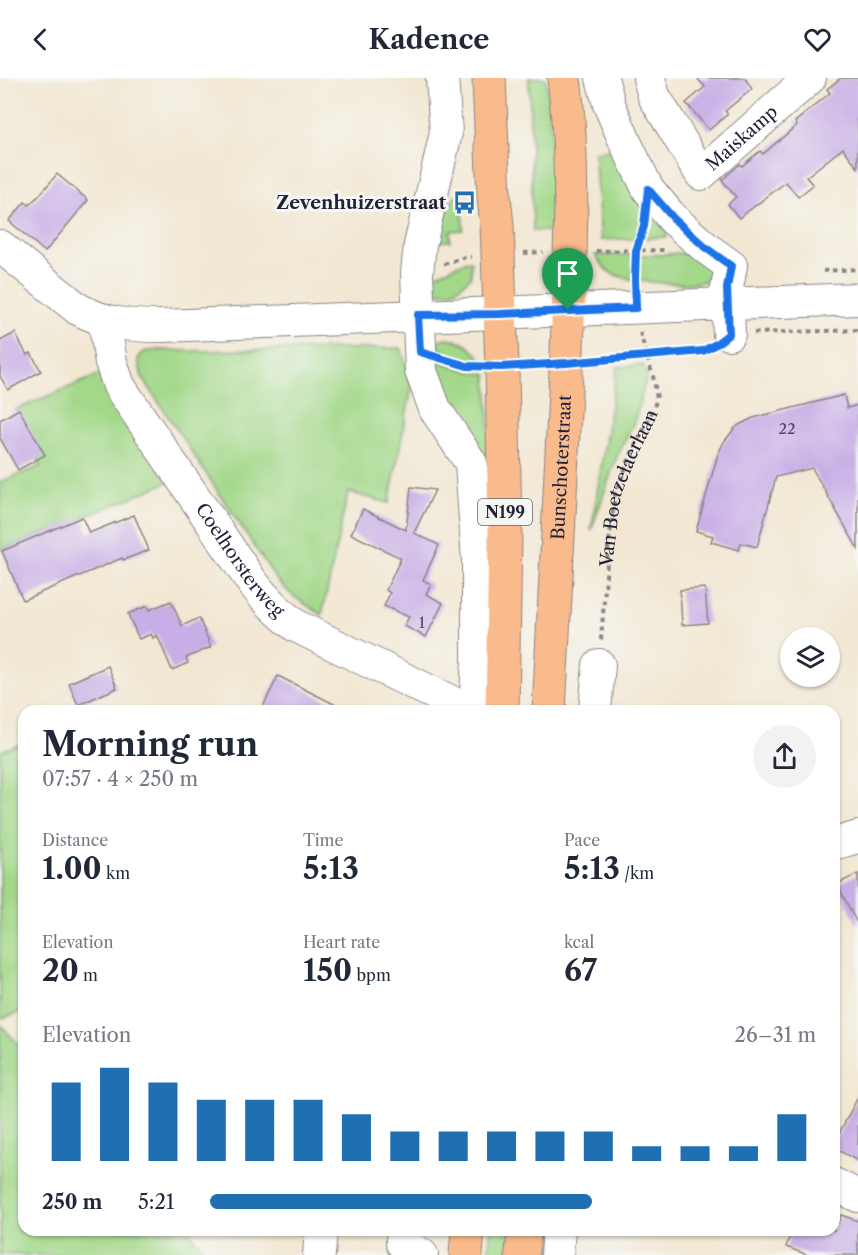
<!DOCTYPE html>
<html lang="en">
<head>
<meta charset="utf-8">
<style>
  :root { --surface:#fff; --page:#f2f2f3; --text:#1f2937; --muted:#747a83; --accent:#1f6fb2 }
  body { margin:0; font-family:"Libre Caslon Text",serif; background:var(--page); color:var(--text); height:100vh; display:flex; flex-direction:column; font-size:22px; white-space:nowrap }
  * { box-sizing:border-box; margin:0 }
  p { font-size:20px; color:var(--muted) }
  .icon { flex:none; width:33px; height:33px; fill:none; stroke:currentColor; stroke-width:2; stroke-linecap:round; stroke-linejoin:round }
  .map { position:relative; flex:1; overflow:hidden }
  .details { position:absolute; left:18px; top:627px; width:822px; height:531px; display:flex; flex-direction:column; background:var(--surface); border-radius:18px; box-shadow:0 2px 4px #0004 }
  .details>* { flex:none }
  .buttons { position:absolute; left:780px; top:549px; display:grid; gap:12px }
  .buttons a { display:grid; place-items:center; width:60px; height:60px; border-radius:50%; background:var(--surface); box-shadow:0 2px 4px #0004; font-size:30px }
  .pin { position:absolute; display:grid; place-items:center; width:51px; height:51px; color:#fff; margin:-62px -26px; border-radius:50% 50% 50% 0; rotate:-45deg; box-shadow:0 0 6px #0007 }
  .pin .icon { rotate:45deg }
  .round { display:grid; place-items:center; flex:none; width:63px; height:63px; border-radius:32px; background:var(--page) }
  .summary { display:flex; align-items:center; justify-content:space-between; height:102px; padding:0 24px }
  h1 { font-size:33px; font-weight:700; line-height:45px }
  .metrics { display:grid; grid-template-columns:repeat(3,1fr); gap:9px; height:102px; padding:6px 24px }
  .metrics div { display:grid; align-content:center }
  .metrics b { font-size:30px; font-weight:700 }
  .metrics small { font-size:16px; font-weight:400 }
  .metrics p { font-size:16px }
  .chart { height:168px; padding:12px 24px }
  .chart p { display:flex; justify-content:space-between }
  .chart svg { width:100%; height:108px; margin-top:6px; stroke:var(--accent); stroke-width:6 }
  ul { padding:0 24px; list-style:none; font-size:20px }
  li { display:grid; grid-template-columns:96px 72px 1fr; align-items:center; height:45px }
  li i { height:15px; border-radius:8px; background:var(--accent) }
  header { display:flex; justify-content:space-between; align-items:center; height:78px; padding:0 24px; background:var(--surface); font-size:27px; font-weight:700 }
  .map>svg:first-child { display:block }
</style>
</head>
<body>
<header><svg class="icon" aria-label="back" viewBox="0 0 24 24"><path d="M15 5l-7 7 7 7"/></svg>Kadence<svg class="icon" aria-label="heart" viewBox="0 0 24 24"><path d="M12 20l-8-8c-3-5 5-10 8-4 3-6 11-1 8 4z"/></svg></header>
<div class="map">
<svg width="858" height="1177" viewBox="0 0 858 1177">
  <rect width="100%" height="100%" fill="#f6f6f2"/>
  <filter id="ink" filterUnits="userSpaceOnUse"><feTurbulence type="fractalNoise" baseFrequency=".0167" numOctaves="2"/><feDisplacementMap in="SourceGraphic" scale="12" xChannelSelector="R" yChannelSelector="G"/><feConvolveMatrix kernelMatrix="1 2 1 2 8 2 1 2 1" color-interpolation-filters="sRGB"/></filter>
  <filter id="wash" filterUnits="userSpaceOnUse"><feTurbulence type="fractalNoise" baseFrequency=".008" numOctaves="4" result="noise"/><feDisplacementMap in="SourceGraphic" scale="24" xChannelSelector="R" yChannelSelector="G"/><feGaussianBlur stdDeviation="1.35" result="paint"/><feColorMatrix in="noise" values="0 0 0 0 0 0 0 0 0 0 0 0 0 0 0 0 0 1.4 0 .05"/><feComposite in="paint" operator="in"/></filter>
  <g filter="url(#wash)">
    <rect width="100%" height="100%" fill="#f2e7d2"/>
    <g fill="#a3d889" stroke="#627d62" stroke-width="1.5">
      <path d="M 529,0 L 546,0 L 555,109 L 556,153 L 533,153 Z"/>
      <path d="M 612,72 L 667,155 L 666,159 L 601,162 L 594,74 Z"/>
      <path d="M 455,118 L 462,118 L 463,152 L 450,153 L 450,163 L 428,164 L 450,129 Z"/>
      <path d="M 680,175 L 700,179 L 710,189 L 710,201 C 693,210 629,204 611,195 C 605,192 599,183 595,177 L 658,177 Z"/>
      <path d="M 471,183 L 471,199 C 457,212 447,221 428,209 L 431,199 L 464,184 Z"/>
      <path d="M 447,260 C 463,262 474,271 483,284 L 456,279 L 434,268 L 442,261 Z"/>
      <path d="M 401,270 L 412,308 L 389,425 L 348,414 L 322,537 L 293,518 L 276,501 L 142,299 L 138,281 L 143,274 L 159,272 L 194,273 Z"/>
      <path d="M 434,282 L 474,295 L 487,296 L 491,384 L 478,382 L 432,300 Z"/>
      <path d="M 643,287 L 647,298 L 635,342 L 616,381 L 591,453 L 617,289 Z"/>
      <path d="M 101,296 L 171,403 L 83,440 L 0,472 L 0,404 L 41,388 L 15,332 Z"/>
      <path d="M 24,665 L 24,933 L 0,941 L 0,673 Z"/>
      <path d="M 0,946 L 24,973 L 24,1152 L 187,1152 L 209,1177 L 0,1177 Z"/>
      <path d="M 490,1152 L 511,1152 L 509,1177 L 489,1177 Z"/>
    </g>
    <g id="blocks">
      <g fill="#c8aee6">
        <path d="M 697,0 L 745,0 L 752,11 L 725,33 L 728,36 L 709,52 L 686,25 L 705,9 Z"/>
        <path d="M 841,0 L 858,0 L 858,90 L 843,70 L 806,99 L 813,107 L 798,119 L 786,104 L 739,140 L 728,126 L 736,119 L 722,102 L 740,86 L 742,88 L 760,73 L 763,76 L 797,47 L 795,44 L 830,15 L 827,11 Z"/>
        <path d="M 57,96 L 88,122 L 45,174 L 9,143 L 25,124 L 29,127 L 36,120 L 37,120 Z"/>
        <path d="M 15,255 L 27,277 L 31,275 L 41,293 L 8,312 L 0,298 L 0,263 Z"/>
        <path d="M 844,317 L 847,330 L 858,327 L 858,471 L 812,390 L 776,399 L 757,469 L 741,465 L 739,472 L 711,464 L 713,458 L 696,453 L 718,376 L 724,364 L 734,351 L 739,347 L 753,340 Z"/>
        <path d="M 19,331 L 45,377 L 18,392 L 0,360 L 0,342 Z"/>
        <path d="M 411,409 L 435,412 L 414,455 L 439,467 L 423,502 L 431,506 L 426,516 L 443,525 L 426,559 L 404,548 L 409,539 L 384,528 L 390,515 L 386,512 L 401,480 L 351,456 L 363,431 L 406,452 Z"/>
        <path d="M 134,437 L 149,472 L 123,482 L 122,480 L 23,522 L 2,473 L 82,439 L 89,455 Z"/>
        <path d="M 705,510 L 708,545 L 682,547 L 680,512 Z"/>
        <path d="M 171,523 L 182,548 L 199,540 L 211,569 L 186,580 L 188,585 L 172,592 L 157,557 L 153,560 L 151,556 L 139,561 L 128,536 L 147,528 L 149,532 Z"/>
        <path d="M 108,588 L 117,610 L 78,627 L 69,605 Z"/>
        <path d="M 278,598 L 348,633 L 261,633 Z"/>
        <path d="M 858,796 L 858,847 L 837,806 Z"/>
        <path d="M 858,1019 L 858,1083 L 834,1070 L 834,1065 Z"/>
        <path d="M 841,1137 L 858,1143 L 858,1177 L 808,1177 L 786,1169 L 792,1152 L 834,1152 L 834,1143 L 838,1145 Z"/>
      </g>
    </g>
  </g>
  <g filter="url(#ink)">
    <use href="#blocks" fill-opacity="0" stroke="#8a8486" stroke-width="1.5"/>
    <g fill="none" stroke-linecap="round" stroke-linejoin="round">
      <defs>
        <g id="minor">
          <path d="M 442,0 L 446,55 L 420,167 L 417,195 L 421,293 L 435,331 L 471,385 L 478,483 L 478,582 L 475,633"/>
          <path d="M 602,0 L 609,26 L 626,66 L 648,111 L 673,141 L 706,170 L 731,188 L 727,210 L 729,256"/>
          <path id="s2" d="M 649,0 L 654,18 L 701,96 L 810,0"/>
          <path d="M 0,168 L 78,231 C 106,246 130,248 162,248 L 858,221"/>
          <path id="s3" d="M 104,242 L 111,284 L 119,308 L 252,504 C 265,521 279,535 296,548 L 470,633"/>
          <path d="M 595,633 L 599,587"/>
          <path d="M 834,766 L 858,759"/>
          <path d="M 834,1106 L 858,1118"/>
          <path d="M 403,1152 L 402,1165 L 422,1177"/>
          <path d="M 319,1177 L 321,1152"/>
          <path d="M 557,1177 L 559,1152"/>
        </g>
        <g id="major">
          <path d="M 489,0 L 494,119 L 497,147 L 502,289 L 505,459 L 502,633"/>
          <path id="s4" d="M 549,633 C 555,513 562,393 567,273 C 570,183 575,90 564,0"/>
          <path d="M 466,1177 L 468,1152"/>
          <path d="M 522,1177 L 524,1152"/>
        </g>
      </defs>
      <use href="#minor" stroke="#8a8486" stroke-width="34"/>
      <use href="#major" stroke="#8a8486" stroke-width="35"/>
      <g stroke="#8a8486" stroke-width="4" stroke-dasharray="4.5 4.5" stroke-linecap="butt">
        <path d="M 596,173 L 666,172"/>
        <path d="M 524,175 L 543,174"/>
        <path d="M 444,186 L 462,180 L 471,179"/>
        <path d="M 823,193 L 858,191"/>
        <path d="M 635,202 L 636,173 L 644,148"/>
        <path d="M 754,255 L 858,252"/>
        <path d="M 445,281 L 467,287 L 476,288"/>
        <path d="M 594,282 L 703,273 L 708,270"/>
        <path id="s1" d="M 601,562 L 608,472 L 615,416 L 633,372 L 649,341 L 657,321 L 654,302 L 640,255"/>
      </g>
      <use href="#minor" stroke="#fff" stroke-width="32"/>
      <use href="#major" stroke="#fabb8c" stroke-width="33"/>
    </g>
  </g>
  <g fill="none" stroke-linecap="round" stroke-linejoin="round" filter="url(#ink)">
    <defs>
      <path id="route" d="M 648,111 L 674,141 L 706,170 L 731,188 L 727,210 L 729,256 L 716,266 L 703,273 L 566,285 L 502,289 L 467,288 L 420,274 L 418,237 L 500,236 L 636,230 L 635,201 L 636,173 L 644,148 Z"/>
    </defs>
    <use href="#route" stroke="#fff" stroke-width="12"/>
    <use href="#route" stroke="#1a73e8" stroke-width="8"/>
  </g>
  <defs>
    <symbol id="bus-bare" viewBox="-9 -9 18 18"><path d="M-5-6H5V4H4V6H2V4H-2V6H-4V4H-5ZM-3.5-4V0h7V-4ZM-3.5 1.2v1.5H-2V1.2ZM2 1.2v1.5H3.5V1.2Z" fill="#1f6fb2" stroke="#f6f6f2" stroke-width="2.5" paint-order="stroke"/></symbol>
  </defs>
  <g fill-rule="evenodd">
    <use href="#bus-bare" x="448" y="108" width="33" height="33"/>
  </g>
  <g text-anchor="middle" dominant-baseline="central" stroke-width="6" stroke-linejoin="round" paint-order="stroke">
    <g font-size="15" fill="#4c4566">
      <text x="787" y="350">22</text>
      <text x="422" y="544">1</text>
    </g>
    <rect fill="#f6f6f2" stroke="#626272" stroke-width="1.5" x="478" y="421" width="54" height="26" rx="4.5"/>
    <g font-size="16" font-weight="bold" fill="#22223b">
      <text x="505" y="434">N199</text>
    </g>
    <g font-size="18" fill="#22223b" stroke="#f6f6f2">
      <text stroke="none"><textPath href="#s2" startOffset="164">Maiskamp</textPath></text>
      <text stroke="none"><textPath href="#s4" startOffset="244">Bunschoterstraat</textPath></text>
      <text stroke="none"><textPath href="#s1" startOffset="156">Van Boetzelaerlaan</textPath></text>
      <text stroke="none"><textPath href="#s3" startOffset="280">Coelhorsterweg</textPath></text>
    </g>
    <g font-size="18" font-weight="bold" fill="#22223b" stroke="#f6f6f2" text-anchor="end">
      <text x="446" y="125">Zevenhuizerstraat</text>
    </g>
  </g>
</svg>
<div class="buttons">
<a><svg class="icon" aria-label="layers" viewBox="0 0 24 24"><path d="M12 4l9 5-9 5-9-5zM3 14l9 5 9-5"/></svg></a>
</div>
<div class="pin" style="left:568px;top:232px;background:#1e9e55"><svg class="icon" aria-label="arrive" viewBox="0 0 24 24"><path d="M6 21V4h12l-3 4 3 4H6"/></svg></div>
<section class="details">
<div class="summary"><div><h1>Morning run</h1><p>07:57 · 4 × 250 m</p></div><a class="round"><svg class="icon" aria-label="share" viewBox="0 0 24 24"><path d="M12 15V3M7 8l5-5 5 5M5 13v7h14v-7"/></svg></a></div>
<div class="metrics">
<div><p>Distance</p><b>1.00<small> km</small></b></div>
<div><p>Time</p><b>5:13</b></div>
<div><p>Pace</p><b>5:13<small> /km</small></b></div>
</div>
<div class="metrics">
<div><p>Elevation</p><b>20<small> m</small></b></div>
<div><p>Heart rate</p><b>150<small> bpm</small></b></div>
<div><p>kcal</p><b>67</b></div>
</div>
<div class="chart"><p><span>Elevation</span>26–31 m</p>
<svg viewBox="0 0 160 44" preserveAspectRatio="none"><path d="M5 44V12M15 44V6M25 44V12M35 44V19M45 44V19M55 44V19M65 44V25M75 44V32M85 44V32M95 44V32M105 44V32M115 44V32M125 44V38M135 44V38M145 44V38M155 44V25"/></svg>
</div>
<ul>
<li><b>250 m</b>5:21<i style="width:63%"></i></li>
</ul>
</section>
</div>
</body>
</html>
